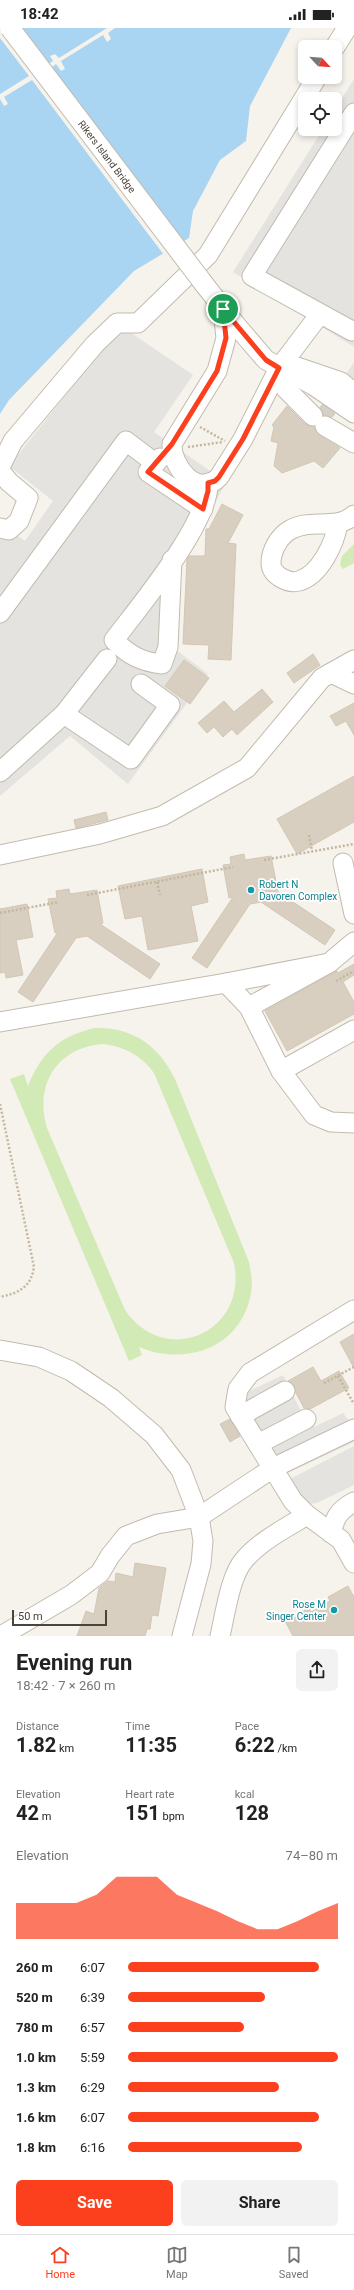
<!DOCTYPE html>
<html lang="en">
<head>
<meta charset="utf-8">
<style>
  :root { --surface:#fff; --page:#f2f2f2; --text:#222; --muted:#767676; --line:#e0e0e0; --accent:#fc3f1d }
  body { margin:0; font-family:Roboto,sans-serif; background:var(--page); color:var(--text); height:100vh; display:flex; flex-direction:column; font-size:15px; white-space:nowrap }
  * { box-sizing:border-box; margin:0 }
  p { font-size:13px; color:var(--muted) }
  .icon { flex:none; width:22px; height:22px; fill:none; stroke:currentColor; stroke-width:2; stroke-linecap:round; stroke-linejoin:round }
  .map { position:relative; height:1608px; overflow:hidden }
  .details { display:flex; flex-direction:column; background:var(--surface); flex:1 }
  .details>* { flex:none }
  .needle { width:26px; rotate:116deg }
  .controls { position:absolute; left:298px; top:12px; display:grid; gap:8px }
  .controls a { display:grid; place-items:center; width:44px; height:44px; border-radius:6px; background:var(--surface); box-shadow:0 2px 6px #0003; font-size:20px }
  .scale { position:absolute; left:12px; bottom:10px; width:95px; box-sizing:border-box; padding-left:4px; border:2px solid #4b4439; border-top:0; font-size:11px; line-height:14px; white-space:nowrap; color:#4b4439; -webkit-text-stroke:3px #fff; paint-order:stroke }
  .pin { position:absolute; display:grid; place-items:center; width:34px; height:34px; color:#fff; margin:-17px; border:2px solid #fff; border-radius:50%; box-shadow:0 1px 4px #0007 }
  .round { display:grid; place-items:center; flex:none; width:42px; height:42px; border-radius:6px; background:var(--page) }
  .summary { display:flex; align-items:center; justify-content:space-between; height:68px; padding:0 16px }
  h1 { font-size:22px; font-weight:700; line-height:30px }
  .figures { display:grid; grid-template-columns:repeat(3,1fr); gap:6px; height:68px; padding:4px 16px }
  .figures div { display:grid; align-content:center }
  .figures b { font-size:20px; font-weight:700 }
  .figures small { font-size:11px; font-weight:400 }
  .figures p { font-size:11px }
  .chart { height:112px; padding:8px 16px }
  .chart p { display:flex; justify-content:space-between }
  .chart svg { width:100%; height:72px; margin-top:4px; fill:var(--accent); opacity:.7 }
  .cta { display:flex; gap:8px; margin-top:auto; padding:8px 16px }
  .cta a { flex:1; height:46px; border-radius:6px; background:var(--accent); color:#fff; font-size:16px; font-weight:700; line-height:46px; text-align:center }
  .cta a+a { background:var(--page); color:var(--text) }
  ul { padding:0 16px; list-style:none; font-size:13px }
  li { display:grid; grid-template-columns:64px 48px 1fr; align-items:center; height:30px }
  li i { height:10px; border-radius:5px; background:var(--accent) }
  .status { display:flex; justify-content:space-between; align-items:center; height:28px; padding:0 20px; background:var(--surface); direction:ltr }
  .status svg { height:11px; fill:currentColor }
  .tab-bar { display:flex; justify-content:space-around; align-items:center; height:56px; border-top:1px solid var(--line); background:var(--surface); font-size:11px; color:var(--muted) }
  .tab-bar a { display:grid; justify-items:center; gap:2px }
  .tab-bar .current { color:var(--accent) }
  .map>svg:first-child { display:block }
</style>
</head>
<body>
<div class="status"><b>18:42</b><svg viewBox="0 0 49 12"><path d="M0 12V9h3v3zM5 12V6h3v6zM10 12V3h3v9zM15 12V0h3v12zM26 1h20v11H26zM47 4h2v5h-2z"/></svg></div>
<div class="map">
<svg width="354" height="1608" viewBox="0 0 354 1608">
  <rect width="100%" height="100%" fill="#f6f3ec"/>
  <g fill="#d2eab5" fill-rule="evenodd">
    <path d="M 354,516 L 354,535 L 343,541 L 340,537 L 342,528 Z"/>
    <path d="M 94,1000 C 133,999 158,1017 175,1051 L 249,1234 C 251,1244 253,1255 251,1265 C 242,1319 186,1339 139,1319 L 142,1327 L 129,1333 L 10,1051 L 24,1046 L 28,1058 C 42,1024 59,1009 94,1000 ZM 103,1016 C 125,1019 141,1027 154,1045 L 234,1235 C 248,1304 166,1341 125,1282 L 47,1100 C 34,1057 57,1019 103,1016 Z"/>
  </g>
  <g fill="#e5e3e0">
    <path d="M 354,51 L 354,319 L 233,244 L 323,101 L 335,101 L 335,82 Z"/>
    <path d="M 121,298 L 193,347 L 154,404 L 226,454 L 200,504 L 176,533 L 171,618 L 208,646 L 128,756 L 70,708 L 0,768 L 0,500 L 9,502 L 25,513 L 53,473 L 9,438 Z"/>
    <path d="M 354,334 L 354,356 L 345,348 Z"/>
    <path d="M 283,1347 L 302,1385 L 309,1385 L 314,1399 L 343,1385 L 350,1394 L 354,1393 L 354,1414 L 283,1447 L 241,1367 Z"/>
    <path d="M 354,1418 L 354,1457 L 317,1475 L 302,1477 L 286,1453 Z"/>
  </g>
  <path fill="#a9d4f2" d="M 0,0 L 291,0 L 250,78 L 246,113 L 220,132 L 193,183 L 189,210 L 134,243 L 9,372 L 0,386 Z"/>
  <path fill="#f6f3ec" d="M 0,0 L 21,0 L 48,36 L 53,33 L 50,28 L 55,26 L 59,30 L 107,0 L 115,0 L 108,5 L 111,11 L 107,14 L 103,7 L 61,33 L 65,41 L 61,43 L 56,36 L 51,40 L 184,215 L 164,227 L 32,52 L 4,69 L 8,76 L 4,78 L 0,71 L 0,66 L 29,48 L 0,10 Z"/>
  <g fill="#d8cfc1" stroke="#d3c7b4">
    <path d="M 322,377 L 335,386 L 332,389 L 324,387 L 320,379 Z"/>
    <path d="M 287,378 L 305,396 L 314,399 L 319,407 L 340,420 L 323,440 L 314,433 L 282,445 L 274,438 L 278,415 L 271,413 L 274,399 L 272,397 Z"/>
    <path d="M 222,476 L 243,487 L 228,515 L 236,516 L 231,632 L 208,631 L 209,617 L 183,616 L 187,531 L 189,528 L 205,528 L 206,501 L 209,501 Z"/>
    <path d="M 313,626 L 320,637 L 294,655 L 287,645 Z"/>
    <path d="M 184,632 L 209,650 L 190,676 L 165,658 Z"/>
    <path d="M 262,661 L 273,674 L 237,707 L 232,701 L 223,709 L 214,699 L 207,705 L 198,695 L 224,673 L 234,684 Z"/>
    <path d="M 354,675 L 354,707 L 346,693 L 336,698 L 330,688 Z"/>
    <path d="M 354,748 L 354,794 L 297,826 L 277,791 Z"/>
    <path d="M 106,784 L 108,792 L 76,800 L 74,792 Z"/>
    <path d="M 244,826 L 245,832 L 271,828 L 278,864 L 335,902 L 325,917 L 261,874 L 250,876 L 207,940 L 192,930 L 233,869 L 229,870 L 223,837 L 231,836 L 230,829 Z"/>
    <path d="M 202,841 L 208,874 L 191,878 L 198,913 L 148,922 L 142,888 L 125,891 L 118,858 Z"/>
    <path d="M 69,861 L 70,866 L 97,862 L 103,895 L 100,896 L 160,936 L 150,951 L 87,908 L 76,910 L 33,974 L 18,964 L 58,904 L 55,905 L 48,871 L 57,870 L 56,863 Z"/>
    <path d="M 27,876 L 33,909 L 16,912 L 23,947 L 6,950 L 5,944 L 0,945 L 0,881 Z"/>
    <path d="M 354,936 L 354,947 L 343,954 L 354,974 L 354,986 L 287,1023 L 265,983 L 337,943 L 338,945 Z"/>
    <path d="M 354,1306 L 354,1340 L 340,1314 Z"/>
    <path d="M 313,1339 L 321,1353 L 339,1343 L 349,1360 L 310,1381 L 304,1380 L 296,1365 L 294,1357 L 288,1353 Z"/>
    <path d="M 230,1391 L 240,1408 L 230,1414 L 220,1396 Z"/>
    <path d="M 135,1535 L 166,1540 L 158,1588 L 152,1587 L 150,1601 L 147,1601 L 145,1608 L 77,1608 L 86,1583 L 94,1586 L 99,1560 L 108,1553 L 115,1554 L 116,1545 L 133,1549 Z"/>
    <path d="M 348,1558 L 354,1569 L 354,1608 L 293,1608 L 285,1593 L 309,1580 L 311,1584 L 330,1573 L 328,1569 Z"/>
  </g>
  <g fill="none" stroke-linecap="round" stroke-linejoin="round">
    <path stroke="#d4d0c8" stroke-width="19" stroke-dasharray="19 10" stroke-linecap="butt" d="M 320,379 L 332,389"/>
    <defs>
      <g id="minor">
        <path d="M 335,19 L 347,0"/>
        <path d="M 204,256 L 236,297 L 266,332 L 313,357 L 354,385"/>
        <path d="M 223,281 L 226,310 L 217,343 L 172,416 C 171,437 197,472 219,449 L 243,411 L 279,340 L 320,286"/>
        <path d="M 352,303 L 252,248 L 354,85"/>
        <path d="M 297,339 L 341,354 L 354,365"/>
        <path d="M 279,340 L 286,361 L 313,388"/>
        <path d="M 325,398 L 354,415"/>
        <path d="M 160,430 L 148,444 L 203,481"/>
        <path d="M 0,439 L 13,413 L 95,316 L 117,295 L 138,295 L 208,227 L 317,49"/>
        <path d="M 0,443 L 9,454 L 28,470 L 19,493 L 9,502 L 0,500"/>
        <path d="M 338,495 C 335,515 320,547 299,553 C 288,556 271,547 271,535 C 271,523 279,508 290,502 C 309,490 337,503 354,487"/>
        <path d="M 172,532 L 168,619 L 162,636 C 142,634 128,627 114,612 C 139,579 210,494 208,455"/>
        <path d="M 0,585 L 126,413 L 155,435"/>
        <path d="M 331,645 L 354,656"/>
        <path d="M 64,686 L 131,731 L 170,677 L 141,656"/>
        <path d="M 0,744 L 64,686 L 107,631"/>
        <path d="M 0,827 L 100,806 L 162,788 L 247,740 L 322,650 L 354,632"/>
        <path d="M 343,835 L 354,886"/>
        <path d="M 329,935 L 354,914"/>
        <path d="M 226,955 L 329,935 L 249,979"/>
        <path d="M 0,994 L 226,955 L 249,979 L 281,1043 L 314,1087 L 331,1094 L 354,1095"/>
        <path d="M 281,1043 L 354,1002"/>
        <path d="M 354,1282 L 250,1345 L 238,1361 L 235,1379 L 293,1473 L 307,1487 L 341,1512 L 354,1535"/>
        <path d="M 0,1322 L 39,1329 L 71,1343 L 111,1370 L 154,1407 L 181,1442 L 199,1489 L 203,1513 L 201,1536 L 182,1608"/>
        <path d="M 240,1388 L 285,1363"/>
        <path d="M 258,1416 L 306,1391"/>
        <path d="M 331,1505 C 335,1489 339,1482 354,1474"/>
        <path d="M 1,1608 L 71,1567 L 100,1545 L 110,1528 L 126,1508 L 157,1496 L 199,1489 L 273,1440 L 354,1401"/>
        <path d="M 220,1608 C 225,1587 230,1548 244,1532 C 260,1513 286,1500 307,1487"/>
      </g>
    </defs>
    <use href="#minor" stroke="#c2bbae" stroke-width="21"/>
    <g stroke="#c4b79f" stroke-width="2.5" stroke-dasharray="2 2" stroke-linecap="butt">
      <path d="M 200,399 L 225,413"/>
      <path d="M 188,419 L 223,414"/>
      <path d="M 309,807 L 312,823"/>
      <path d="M 264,832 L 354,816"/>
      <path d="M 157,854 L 160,867"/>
      <path d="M 87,867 L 233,839"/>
      <path d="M 0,885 L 59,874"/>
      <path d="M 336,953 L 354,943"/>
      <path d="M 0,1076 L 34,1239 C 31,1259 19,1265 0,1269"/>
      <path d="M 338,1348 L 354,1376"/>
      <path d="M 324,1355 L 354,1339"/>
    </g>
    <use href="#minor" stroke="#fff" stroke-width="19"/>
    <defs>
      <g id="minor-bridge">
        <path id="s1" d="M 10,0 L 204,256"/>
      </g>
    </defs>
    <use href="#minor-bridge" stroke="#c2bbae" stroke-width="21" stroke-linecap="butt"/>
    <use href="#minor-bridge" stroke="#fff" stroke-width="19"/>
  </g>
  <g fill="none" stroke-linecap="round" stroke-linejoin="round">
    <defs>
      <path id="route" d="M 223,281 L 266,332 L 279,340 L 243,411 L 219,449 L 215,453 L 208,455 L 208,463 L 203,481 L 148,444 L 172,416 L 217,343 L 226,310 Z"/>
    </defs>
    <use href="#route" stroke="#fff" stroke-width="8"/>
    <use href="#route" stroke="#fc3f1d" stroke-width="5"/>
  </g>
  <g fill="#0f9aa8" stroke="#fff" stroke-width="1.5">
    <circle cx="251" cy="862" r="4"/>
    <circle cx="334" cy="1582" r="4"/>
  </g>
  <g text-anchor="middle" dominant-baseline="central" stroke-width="3.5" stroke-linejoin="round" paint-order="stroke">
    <g font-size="10" fill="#4b4439" stroke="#fff">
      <text stroke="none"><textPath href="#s1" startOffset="161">Rikers Island Bridge</textPath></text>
    </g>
    <g font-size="10" fill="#0d838f" stroke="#fff" text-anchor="start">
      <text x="259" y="856">Robert N<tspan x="259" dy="12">Davoren Complex</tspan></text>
      <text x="326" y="1576" text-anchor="end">Rose M<tspan x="326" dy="12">Singer Center</tspan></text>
    </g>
  </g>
</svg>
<div class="controls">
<a><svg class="needle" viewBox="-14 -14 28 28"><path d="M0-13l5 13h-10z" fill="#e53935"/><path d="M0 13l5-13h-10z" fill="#767676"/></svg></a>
<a><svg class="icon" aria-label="locate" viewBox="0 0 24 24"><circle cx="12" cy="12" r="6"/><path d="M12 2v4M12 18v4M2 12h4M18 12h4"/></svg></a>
</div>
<div class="scale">50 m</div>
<div class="pin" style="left:223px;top:281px;background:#1e9e55"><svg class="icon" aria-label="arrive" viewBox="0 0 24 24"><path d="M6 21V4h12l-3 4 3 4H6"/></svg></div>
</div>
<section class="details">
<div class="summary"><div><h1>Evening run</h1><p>18:42 · 7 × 260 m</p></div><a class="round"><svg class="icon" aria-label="share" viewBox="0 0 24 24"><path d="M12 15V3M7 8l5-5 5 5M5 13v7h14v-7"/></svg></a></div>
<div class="figures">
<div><p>Distance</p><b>1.82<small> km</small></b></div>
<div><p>Time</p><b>11:35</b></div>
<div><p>Pace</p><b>6:22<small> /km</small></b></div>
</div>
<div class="figures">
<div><p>Elevation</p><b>42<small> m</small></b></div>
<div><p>Heart rate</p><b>151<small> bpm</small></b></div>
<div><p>kcal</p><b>128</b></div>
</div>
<div class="chart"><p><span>Elevation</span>74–80 m</p>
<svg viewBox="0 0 160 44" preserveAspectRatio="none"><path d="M0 44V22L10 22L20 22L30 22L40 17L50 6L60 6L70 6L80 17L90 22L100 27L110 33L120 38L130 38L140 33L150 27L160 22V44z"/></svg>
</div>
<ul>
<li><b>260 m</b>6:07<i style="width:91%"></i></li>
<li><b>520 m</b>6:39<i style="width:65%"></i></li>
<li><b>780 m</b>6:57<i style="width:55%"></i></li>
<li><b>1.0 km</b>5:59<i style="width:100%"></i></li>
<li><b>1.3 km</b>6:29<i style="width:72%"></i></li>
<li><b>1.6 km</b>6:07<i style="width:91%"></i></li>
<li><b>1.8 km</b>6:16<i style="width:83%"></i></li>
</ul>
<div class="cta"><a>Save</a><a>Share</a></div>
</section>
<nav class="tab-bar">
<a class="current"><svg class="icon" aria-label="home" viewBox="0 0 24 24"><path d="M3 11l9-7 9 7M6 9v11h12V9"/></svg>Home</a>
<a><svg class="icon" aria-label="map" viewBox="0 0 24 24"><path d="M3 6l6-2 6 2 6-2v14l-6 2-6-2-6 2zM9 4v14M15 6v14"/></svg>Map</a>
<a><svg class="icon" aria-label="saved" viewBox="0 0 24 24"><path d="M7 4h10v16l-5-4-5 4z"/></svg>Saved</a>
</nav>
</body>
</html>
